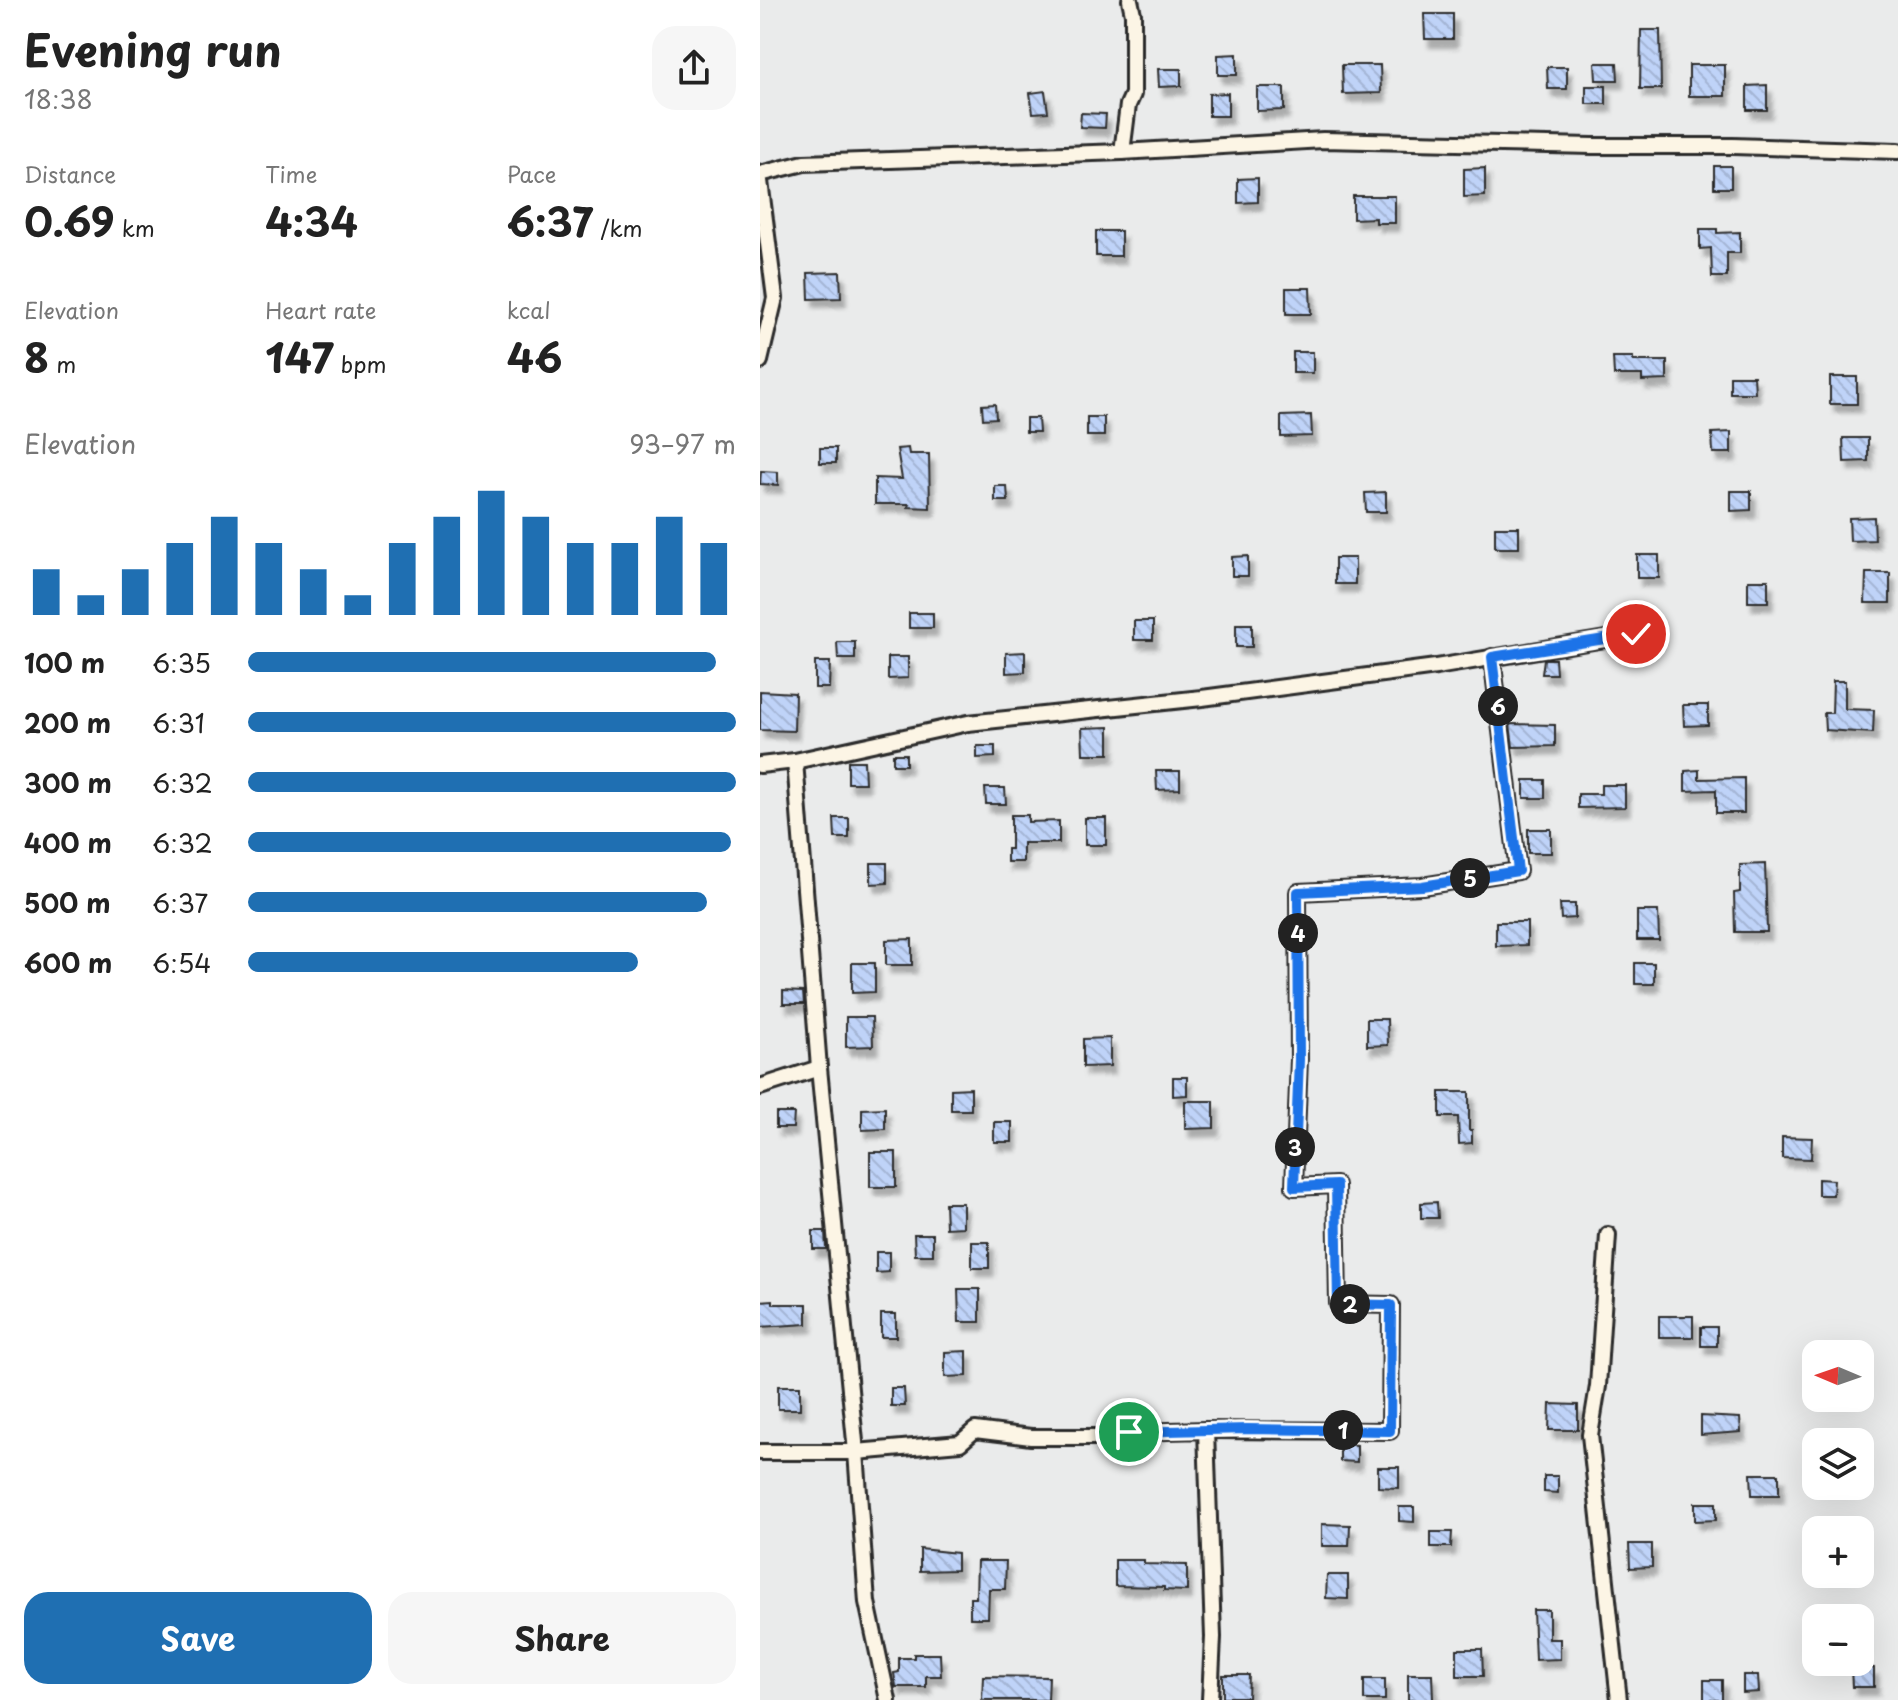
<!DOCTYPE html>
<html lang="en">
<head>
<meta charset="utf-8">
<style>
  :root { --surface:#fff; --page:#f6f6f6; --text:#222; --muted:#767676; --accent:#1f6fb2 }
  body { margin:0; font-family:"Playpen Sans",sans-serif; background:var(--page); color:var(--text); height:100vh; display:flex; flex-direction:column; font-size:30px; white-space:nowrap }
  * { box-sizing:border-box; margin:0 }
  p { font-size:26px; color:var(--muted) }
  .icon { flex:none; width:44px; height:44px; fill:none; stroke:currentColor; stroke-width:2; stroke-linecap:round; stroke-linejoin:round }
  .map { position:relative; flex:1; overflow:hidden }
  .sheet { display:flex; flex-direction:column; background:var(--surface); width:760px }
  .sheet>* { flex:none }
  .needle { width:52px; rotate:272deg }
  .tools { position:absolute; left:1042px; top:1340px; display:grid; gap:16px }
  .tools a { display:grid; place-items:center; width:72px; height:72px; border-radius:16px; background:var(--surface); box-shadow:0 8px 32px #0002; font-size:40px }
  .pin { position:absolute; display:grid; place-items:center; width:68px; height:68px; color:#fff; margin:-34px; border:4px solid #fff; border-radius:50%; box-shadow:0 2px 8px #0007 }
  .km { position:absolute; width:40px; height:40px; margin:-20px; border-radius:50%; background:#222; color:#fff; font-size:22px; line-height:40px; text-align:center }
  .round { display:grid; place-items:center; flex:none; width:84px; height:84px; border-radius:24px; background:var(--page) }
  .summary { display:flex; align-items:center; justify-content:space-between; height:136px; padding:0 24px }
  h1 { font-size:44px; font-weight:700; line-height:60px }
  .metrics { display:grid; grid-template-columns:repeat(3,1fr); gap:12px; height:136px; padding:8px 24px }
  .metrics div { display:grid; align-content:center }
  .metrics b { font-size:40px; font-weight:700 }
  .metrics small { font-size:22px; font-weight:400 }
  .metrics p { font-size:22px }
  .chart { height:224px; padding:16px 24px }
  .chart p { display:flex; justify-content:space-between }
  .chart svg { width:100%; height:144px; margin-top:8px; stroke:var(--accent); stroke-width:6 }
  .cta { display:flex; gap:16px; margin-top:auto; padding:16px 24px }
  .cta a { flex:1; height:92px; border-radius:24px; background:var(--accent); color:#fff; font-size:32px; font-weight:700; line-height:92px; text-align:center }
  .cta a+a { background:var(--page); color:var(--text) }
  ul { padding:0 24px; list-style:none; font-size:26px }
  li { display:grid; grid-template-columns:128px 96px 1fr; align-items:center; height:60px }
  li i { height:20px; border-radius:10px; background:var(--accent) }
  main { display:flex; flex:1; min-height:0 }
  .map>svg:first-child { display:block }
</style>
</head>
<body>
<main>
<section class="sheet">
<div class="summary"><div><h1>Evening run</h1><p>18:38</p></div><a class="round"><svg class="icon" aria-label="share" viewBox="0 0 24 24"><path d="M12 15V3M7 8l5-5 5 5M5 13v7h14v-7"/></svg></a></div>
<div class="metrics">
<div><p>Distance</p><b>0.69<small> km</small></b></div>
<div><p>Time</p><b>4:34</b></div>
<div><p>Pace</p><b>6:37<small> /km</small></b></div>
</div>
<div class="metrics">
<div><p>Elevation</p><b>8<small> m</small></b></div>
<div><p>Heart rate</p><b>147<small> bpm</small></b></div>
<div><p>kcal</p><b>46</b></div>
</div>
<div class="chart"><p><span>Elevation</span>93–97 m</p>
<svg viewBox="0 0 160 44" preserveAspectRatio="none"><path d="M5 44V30M15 44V38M25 44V30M35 44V22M45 44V14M55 44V22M65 44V30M75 44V38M85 44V22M95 44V14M105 44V6M115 44V14M125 44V22M135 44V22M145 44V14M155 44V22"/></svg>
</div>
<ul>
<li><b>100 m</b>6:35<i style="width:96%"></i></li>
<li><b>200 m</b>6:31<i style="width:100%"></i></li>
<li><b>300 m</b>6:32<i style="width:100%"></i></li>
<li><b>400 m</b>6:32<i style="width:99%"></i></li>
<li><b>500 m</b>6:37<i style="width:94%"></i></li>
<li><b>600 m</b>6:54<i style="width:80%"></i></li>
</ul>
<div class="cta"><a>Save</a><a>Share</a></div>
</section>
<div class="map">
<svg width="1138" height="1700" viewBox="0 0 1138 1700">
  <defs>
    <pattern id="building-back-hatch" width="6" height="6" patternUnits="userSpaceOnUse" patternTransform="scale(2)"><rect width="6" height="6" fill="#bfd3f8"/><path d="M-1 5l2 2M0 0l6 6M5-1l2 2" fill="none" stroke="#a4b5d5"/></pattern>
    <filter id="shadow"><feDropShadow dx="4.5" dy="8" stdDeviation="2" flood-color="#0004"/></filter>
  </defs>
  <rect width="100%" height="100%" fill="#eaebeb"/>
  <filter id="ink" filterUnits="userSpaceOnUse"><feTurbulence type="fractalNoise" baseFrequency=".0125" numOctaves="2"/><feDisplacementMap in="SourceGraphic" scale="16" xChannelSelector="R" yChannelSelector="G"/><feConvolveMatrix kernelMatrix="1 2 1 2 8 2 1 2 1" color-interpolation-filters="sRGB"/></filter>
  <g filter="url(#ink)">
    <g fill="url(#building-back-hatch)" stroke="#2b2b2b" stroke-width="2" filter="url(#shadow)">
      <path d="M 664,14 L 693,14 L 693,39 L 665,39 Z"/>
      <path d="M 881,30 L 900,30 L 901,89 L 880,89 Z"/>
      <path d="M 477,54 L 477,75 L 458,75 L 458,55 Z"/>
      <path d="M 835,63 L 857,63 L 858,80 L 836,80 Z"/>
      <path d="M 582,65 L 620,65 L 621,93 L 583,94 Z"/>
      <rect x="929" y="65" width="36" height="31"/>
      <path d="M 787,67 L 807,67 L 807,89 L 788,89 Z"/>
      <path d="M 398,69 L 421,69 L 421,86 L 399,87 Z"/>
      <path d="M 1007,85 L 1007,110 L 987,110 L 987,86 Z"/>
      <rect x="826" y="86" width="20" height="18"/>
      <path d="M 497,87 L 524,87 L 524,110 L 497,111 Z"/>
      <path d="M 285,91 L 288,112 L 273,113 L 270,93 Z"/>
      <path d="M 468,93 L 468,116 L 449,116 L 449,94 Z"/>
      <path d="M 321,113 L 346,114 L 345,128 L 320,127 Z"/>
      <rect x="954" y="166" width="17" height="22"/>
      <path d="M 725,168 L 725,196 L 704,197 L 704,169 Z"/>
      <path d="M 498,178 L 498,202 L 478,203 L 478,179 Z"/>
      <path d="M 593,196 L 635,196 L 635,223 L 616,223 L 616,218 L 593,219 Z"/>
      <path d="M 940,229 L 957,229 L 957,233 L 980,232 L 980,253 L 967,253 L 967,277 L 952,277 L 951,248 L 940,249 Z"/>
      <rect x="336" y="231" width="25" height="25"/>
      <path d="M 80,272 L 81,298 L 49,299 L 48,273 Z"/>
      <path d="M 526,288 L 550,288 L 551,314 L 526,314 Z"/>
      <rect x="533" y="352" width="20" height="21"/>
      <path d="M 853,357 L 873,357 L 873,361 L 907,361 L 907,380 L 882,381 L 882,375 L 854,375 Z"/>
      <path d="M 970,376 L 994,376 L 995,393 L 970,393 Z"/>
      <rect x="1070" y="377" width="27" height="27"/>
      <path d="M 235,404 L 236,418 L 223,419 L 222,405 Z"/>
      <path d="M 551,415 L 552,436 L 521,437 L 521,416 Z"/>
      <rect x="327" y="417" width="17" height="19"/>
      <path d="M 266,418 L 278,418 L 279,432 L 266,432 Z"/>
      <path d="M 971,432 L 971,453 L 953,453 L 952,433 Z"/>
      <path d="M 1083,438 L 1108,438 L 1108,461 L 1084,462 Z"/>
      <rect x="60" y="448" width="16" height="15"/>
      <path d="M 148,448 L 149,454 L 169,454 L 170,508 L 148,507 L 149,504 L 115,504 L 115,478 L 142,479 L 137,449 Z"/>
      <path d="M 1,471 L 18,472 L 18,485 L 0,484 Z"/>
      <path d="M 235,486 L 247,486 L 248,501 L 235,501 Z"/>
      <path d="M 971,491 L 991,491 L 991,510 L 971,511 Z"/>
      <path d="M 626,492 L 626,512 L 606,512 L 605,493 Z"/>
      <path d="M 1114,517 L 1115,540 L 1090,541 L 1089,518 Z"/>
      <rect x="735" y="527" width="24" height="21"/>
      <rect x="877" y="555" width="22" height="23"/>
      <path d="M 488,556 L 488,576 L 472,576 L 472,557 Z"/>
      <rect x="575" y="558" width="20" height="26"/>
      <path d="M 1106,573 L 1130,573 L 1130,603 L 1105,603 Z"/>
      <rect x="988" y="580" width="20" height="22"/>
      <rect x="149" y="613" width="24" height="15"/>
      <rect x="374" y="621" width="19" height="19"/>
      <rect x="476" y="624" width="16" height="23"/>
      <path d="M 77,642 L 95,642 L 95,659 L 78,659 Z"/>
      <path d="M 265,652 L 265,672 L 246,673 L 246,653 Z"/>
      <path d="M 128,657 L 148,657 L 148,678 L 128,679 Z"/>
      <path d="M 784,659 L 795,659 L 796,674 L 782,674 Z"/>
      <path d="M 55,662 L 70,662 L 69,688 L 55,688 Z"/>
      <path d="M 1073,681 L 1085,681 L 1085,709 L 1114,710 L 1113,733 L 1065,730 L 1064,713 L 1072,713 Z"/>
      <path d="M 0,691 L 35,693 L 34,731 L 0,730 Z"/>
      <path d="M 923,705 L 948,705 L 948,725 L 924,726 Z"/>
      <path d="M 750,724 L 795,725 L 795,746 L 753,747 Z"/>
      <path d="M 349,727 L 349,754 L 323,754 L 322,728 Z"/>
      <path d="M 217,746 L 235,746 L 235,757 L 217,758 Z"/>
      <rect x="133" y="754" width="13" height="11"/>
      <path d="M 88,761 L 104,761 L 105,783 L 88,783 Z"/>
      <path d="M 939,770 L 939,779 L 984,778 L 984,813 L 956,813 L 956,790 L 925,791 L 925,771 Z"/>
      <path d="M 396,771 L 420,771 L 420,789 L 397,790 Z"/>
      <rect x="764" y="780" width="21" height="18"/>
      <path d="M 841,785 L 865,785 L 865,807 L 818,808 L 818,794 L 841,794 Z"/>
      <path d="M 225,788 L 245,788 L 246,804 L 226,804 Z"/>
      <path d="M 251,815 L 268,815 L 268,822 L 299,821 L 299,843 L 263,843 L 263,862 L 247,862 L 247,849 L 251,849 Z"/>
      <path d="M 74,818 L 89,818 L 89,838 L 75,838 Z"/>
      <rect x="325" y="818" width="21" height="27"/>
      <rect x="768" y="829" width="23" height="24"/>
      <path d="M 111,863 L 127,863 L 127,883 L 111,884 Z"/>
      <path d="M 1005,864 L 1007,932 L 975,932 L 974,893 L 980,892 L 980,865 Z"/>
      <path d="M 800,904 L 815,904 L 815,918 L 801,919 Z"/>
      <path d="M 877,911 L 898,911 L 899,940 L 877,940 Z"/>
      <path d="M 736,922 L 767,922 L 767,945 L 736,946 Z"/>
      <path d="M 152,939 L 152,965 L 126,965 L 126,940 Z"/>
      <path d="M 92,963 L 115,963 L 115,992 L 92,993 Z"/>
      <rect x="875" y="963" width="19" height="21"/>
      <path d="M 23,991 L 43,992 L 44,1004 L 23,1004 Z"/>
      <path d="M 86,1017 L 112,1017 L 113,1046 L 86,1047 Z"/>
      <path d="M 607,1019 L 627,1019 L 628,1045 L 607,1046 Z"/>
      <path d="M 350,1038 L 350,1066 L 323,1067 L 323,1039 Z"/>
      <path d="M 413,1077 L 427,1077 L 427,1095 L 413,1096 Z"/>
      <path d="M 211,1088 L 211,1110 L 191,1110 L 191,1089 Z"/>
      <path d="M 680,1092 L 709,1092 L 709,1130 L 712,1130 L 712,1143 L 699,1144 L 698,1117 L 680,1117 Z"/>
      <path d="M 425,1101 L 454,1101 L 454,1128 L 425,1129 Z"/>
      <path d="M 125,1108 L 125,1129 L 102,1130 L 102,1109 Z"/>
      <path d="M 16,1113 L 34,1113 L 33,1128 L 16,1128 Z"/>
      <rect x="234" y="1122" width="18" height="20"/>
      <path d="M 1022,1137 L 1052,1138 L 1051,1159 L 1022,1158 Z"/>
      <rect x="110" y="1152" width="26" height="35"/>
      <path d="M 1058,1179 L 1074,1180 L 1073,1195 L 1058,1195 Z"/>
      <path d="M 677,1202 L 678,1218 L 661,1218 L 661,1203 Z"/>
      <path d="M 185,1203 L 203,1203 L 203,1227 L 186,1228 Z"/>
      <path d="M 53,1231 L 65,1231 L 66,1249 L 53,1249 Z"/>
      <path d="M 154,1234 L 173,1234 L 173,1255 L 155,1255 Z"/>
      <rect x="212" y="1242" width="17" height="26"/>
      <path d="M 116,1252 L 129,1252 L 129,1272 L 116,1273 Z"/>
      <path d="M 198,1289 L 220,1289 L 220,1322 L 199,1322 Z"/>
      <path d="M 13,1300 L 13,1304 L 47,1304 L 47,1324 L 0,1327 L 0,1301 Z"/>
      <rect x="121" y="1314" width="15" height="23"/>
      <rect x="899" y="1316" width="34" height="21"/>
      <rect x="941" y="1327" width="16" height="19"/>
      <path d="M 207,1351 L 207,1376 L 185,1377 L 185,1352 Z"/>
      <rect x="18" y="1386" width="22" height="23"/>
      <path d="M 131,1388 L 144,1388 L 145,1406 L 131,1406 Z"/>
      <path d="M 790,1404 L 818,1405 L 818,1430 L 789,1430 Z"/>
      <path d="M 941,1416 L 980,1418 L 981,1432 L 941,1435 Z"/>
      <path d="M 580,1444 L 597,1445 L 597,1462 L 580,1461 Z"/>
      <path d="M 618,1467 L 639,1467 L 639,1488 L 618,1487 Z"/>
      <path d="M 991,1474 L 1019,1474 L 1019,1495 L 992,1495 Z"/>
      <path d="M 784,1476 L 798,1476 L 798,1493 L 784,1492 Z"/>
      <path d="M 935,1503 L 956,1503 L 956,1520 L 935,1521 Z"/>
      <path d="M 639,1507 L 654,1507 L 654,1522 L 639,1521 Z"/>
      <path d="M 562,1524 L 590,1525 L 589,1546 L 562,1546 Z"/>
      <path d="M 671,1532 L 692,1532 L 691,1547 L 671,1547 Z"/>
      <path d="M 869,1544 L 892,1544 L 892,1567 L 870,1568 Z"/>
      <path d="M 160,1549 L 197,1553 L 197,1570 L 160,1571 Z"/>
      <path d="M 355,1560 L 384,1560 L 384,1564 L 427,1565 L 427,1591 L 404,1590 L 404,1587 L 355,1586 Z"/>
      <path d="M 217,1561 L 246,1561 L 245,1589 L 229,1589 L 228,1618 L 210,1618 L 210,1598 L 216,1598 Z"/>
      <path d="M 567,1575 L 588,1575 L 588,1599 L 566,1598 Z"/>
      <path d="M 773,1610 L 789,1610 L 789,1639 L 800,1639 L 800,1659 L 775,1660 Z"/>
      <path d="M 697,1649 L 722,1649 L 723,1676 L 697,1676 Z"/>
      <path d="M 154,1654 L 180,1654 L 181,1676 L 166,1676 L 166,1687 L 136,1687 L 134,1673 L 139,1672 L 139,1658 L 154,1658 Z"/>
      <path d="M 1091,1668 L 1114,1668 L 1114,1687 L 1092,1687 Z"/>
      <path d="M 648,1674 L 672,1674 L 673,1700 L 648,1700 Z"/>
      <path d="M 463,1675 L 489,1675 L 488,1697 L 463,1697 Z"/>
      <path d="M 983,1675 L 998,1675 L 999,1692 L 983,1693 Z"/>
      <path d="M 223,1676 L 289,1677 L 288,1700 L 222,1700 Z"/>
      <rect x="604" y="1679" width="21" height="21"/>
      <rect x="944" y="1680" width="18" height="20"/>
    </g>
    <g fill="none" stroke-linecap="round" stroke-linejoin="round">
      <defs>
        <g id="street">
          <path d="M 362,152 L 368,105 L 373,94 L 373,14 L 370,0"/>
          <path d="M 0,174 L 44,163 L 362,152 L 563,140 L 832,146 L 973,146 L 1138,151"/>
          <path d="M 0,181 L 15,298 L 0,361"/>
          <path d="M 35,761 L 208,723 L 442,698 L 676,667 L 876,634"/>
          <path d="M 0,765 L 35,761 L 59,1068 L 96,1452 L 107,1602 L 128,1700"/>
          <path d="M 0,1087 L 59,1068"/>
          <path d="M 848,1235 L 838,1386 L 830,1435 L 859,1700"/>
          <path d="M 446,1430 L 630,1431 L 631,1305 L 578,1304 L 576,1185 L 534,1187 L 539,1059 L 538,892 L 662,886 L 758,871 L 732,657"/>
          <path d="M 0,1452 L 96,1452 L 200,1443 L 215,1430 L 271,1437 L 336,1437 L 369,1432 L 446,1430 L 453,1637 L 450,1700"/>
        </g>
      </defs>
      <use href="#street" stroke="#2b2b2b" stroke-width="20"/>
      <use href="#street" stroke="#fcf5e5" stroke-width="14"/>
    </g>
  </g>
  <g fill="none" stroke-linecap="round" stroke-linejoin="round" filter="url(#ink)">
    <defs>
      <path id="route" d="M 369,1432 L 487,1429 L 630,1431 L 631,1305 L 578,1304 L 576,1185 L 534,1187 L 539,1059 L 538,892 L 662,886 L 758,871 L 732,657 L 876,634"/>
    </defs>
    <use href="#route" stroke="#fff" stroke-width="16"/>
    <use href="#route" stroke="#1a73e8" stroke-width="10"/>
  </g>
</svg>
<div class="tools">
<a><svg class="needle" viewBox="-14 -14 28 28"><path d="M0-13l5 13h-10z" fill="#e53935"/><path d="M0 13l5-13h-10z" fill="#767676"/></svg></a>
<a><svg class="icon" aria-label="layers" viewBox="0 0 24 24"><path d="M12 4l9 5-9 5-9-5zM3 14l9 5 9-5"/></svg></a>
<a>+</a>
<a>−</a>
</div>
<div class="pin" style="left:369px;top:1432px;background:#1e9e55"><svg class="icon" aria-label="arrive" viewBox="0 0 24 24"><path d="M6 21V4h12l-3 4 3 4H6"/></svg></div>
<div class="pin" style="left:876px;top:634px;background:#d93025"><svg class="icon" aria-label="check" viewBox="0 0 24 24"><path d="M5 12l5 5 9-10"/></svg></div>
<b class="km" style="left:583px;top:1430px">1</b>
<b class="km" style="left:590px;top:1304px">2</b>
<b class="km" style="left:535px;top:1147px">3</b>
<b class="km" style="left:538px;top:933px">4</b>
<b class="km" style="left:710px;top:878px">5</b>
<b class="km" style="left:738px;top:706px">6</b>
</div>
</main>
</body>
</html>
